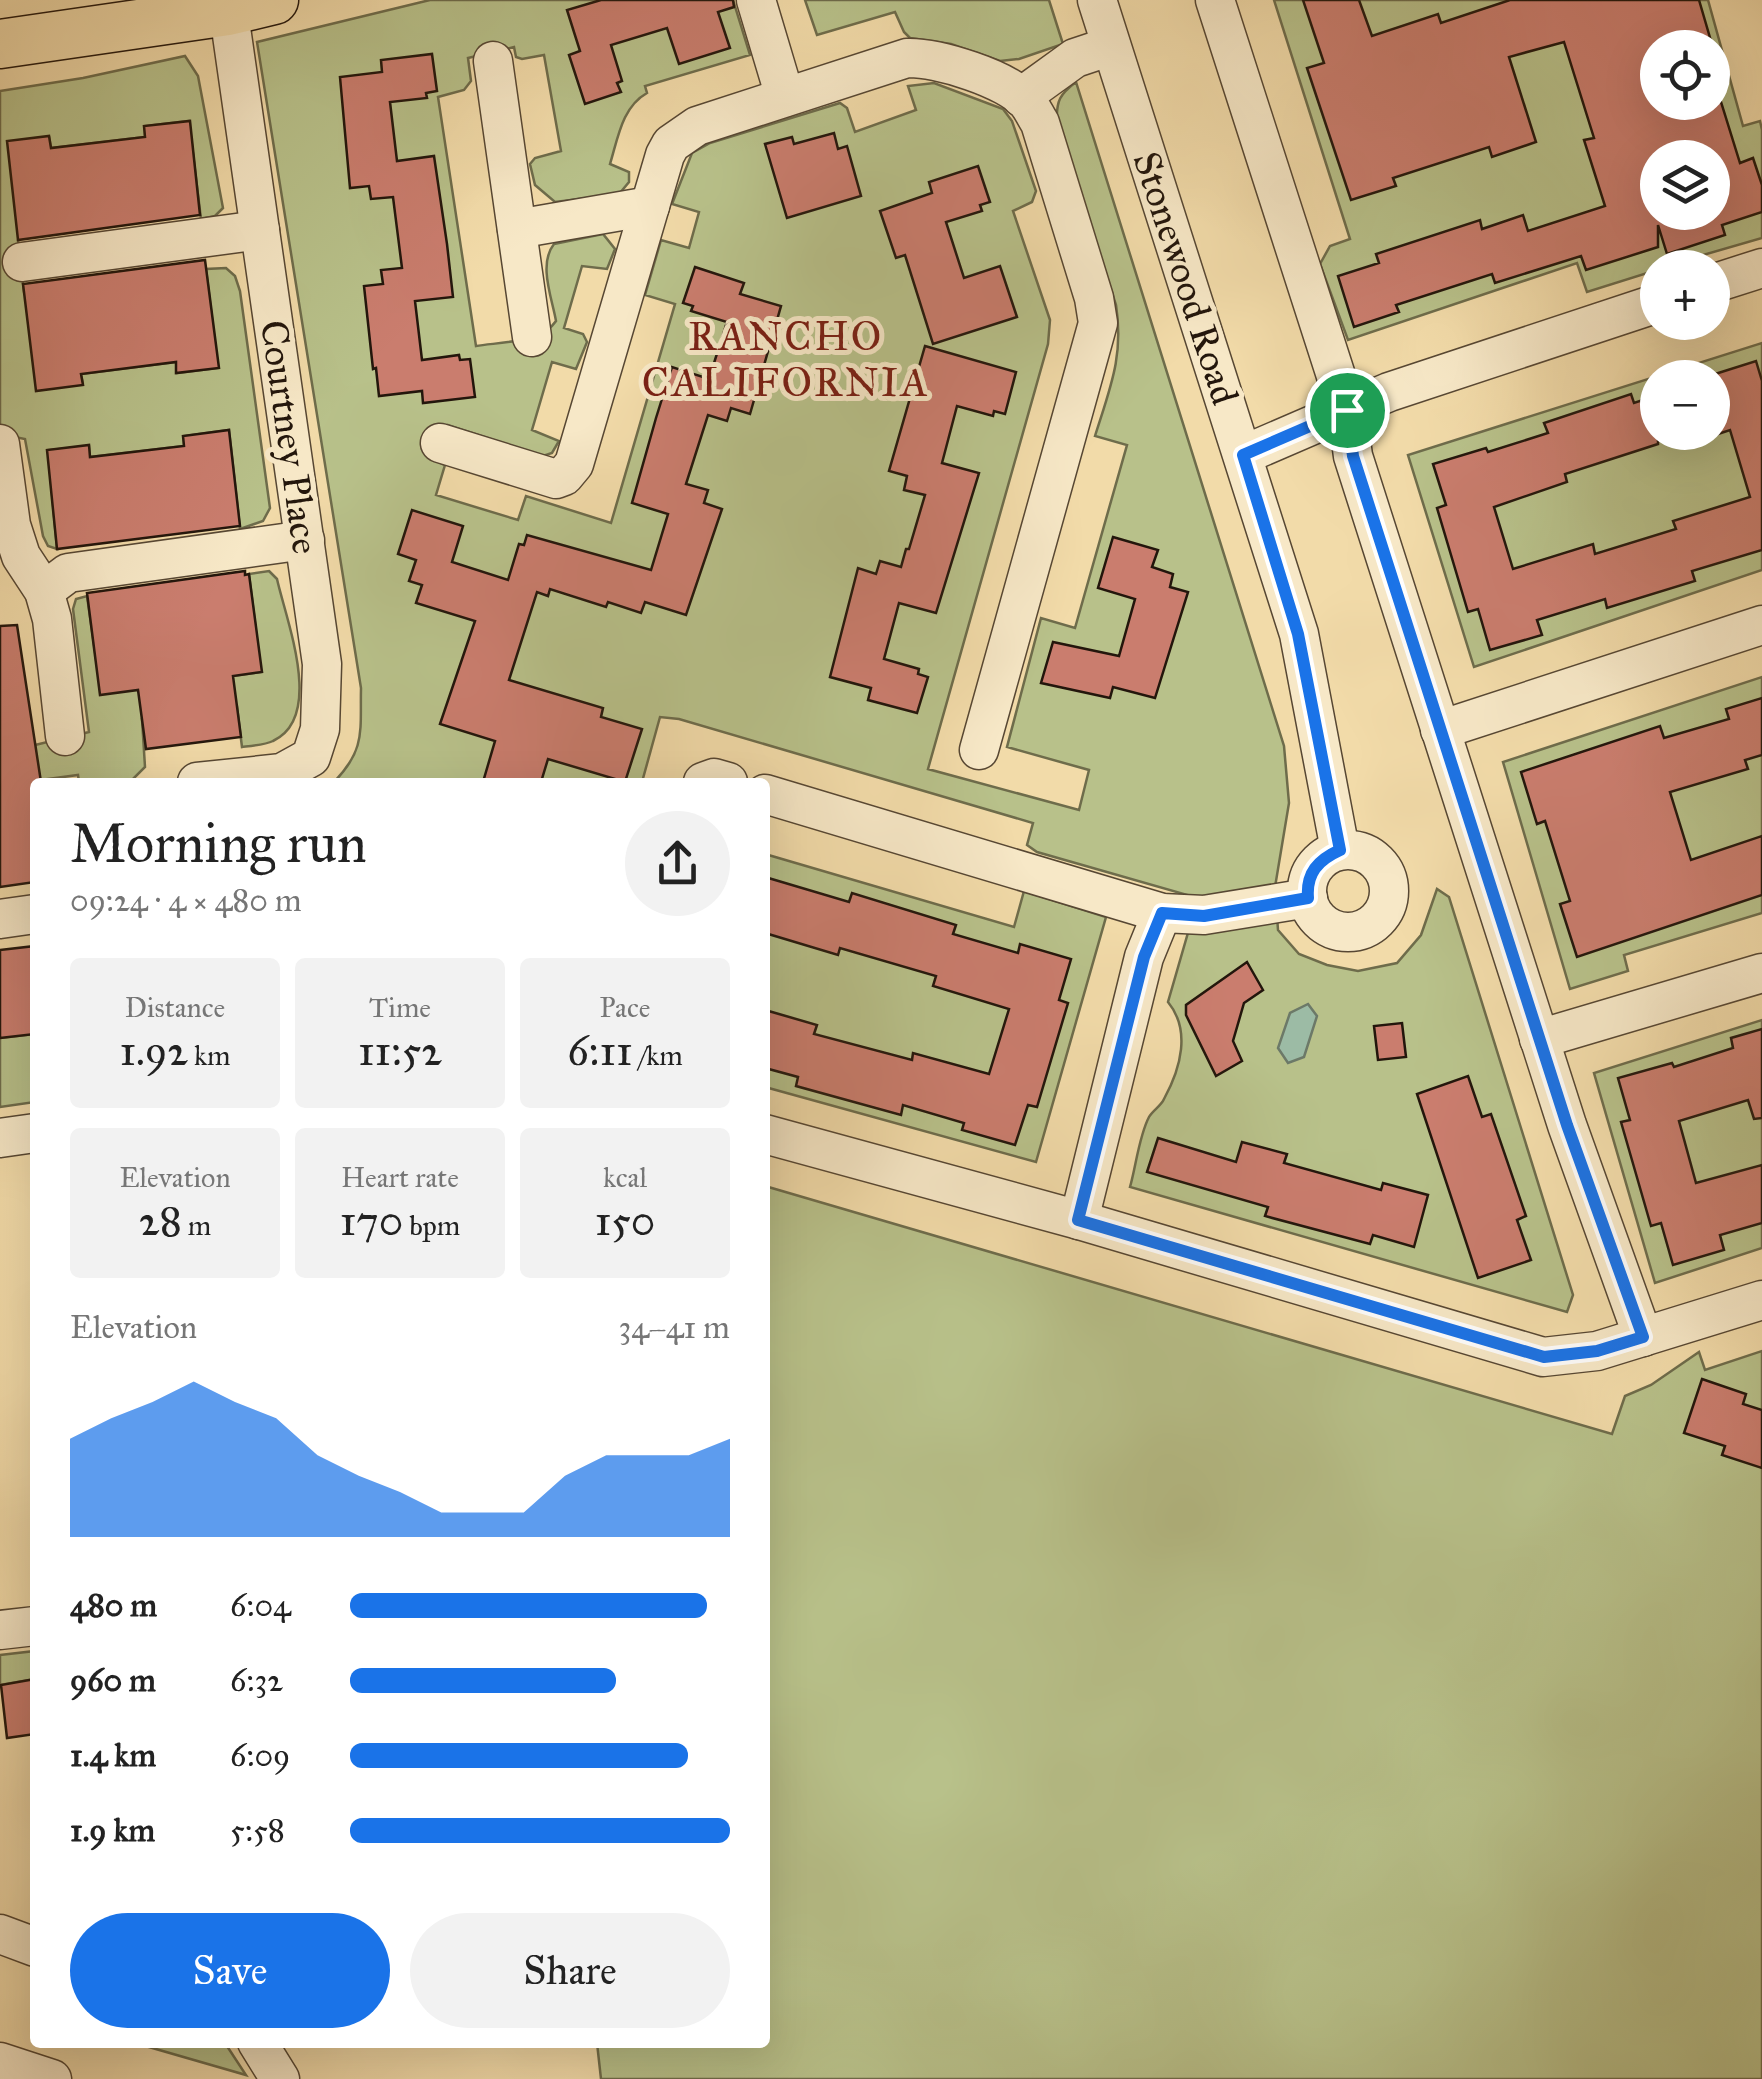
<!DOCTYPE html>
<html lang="en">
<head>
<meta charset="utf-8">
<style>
  :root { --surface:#fff; --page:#f2f2f2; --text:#222; --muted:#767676; --accent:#1a73e8 }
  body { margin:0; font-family:"IM FELL Great Primer",serif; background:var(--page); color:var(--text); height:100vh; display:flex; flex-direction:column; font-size:38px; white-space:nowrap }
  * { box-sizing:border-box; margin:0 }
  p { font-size:32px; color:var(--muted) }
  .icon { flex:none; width:55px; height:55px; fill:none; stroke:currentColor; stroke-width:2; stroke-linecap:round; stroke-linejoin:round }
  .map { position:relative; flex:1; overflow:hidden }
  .sheet { position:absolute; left:30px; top:778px; width:740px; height:1270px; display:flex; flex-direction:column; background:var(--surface); border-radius:10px; box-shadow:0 10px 40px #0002 }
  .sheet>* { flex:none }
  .controls { position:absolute; left:1640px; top:30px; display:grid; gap:20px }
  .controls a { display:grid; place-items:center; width:90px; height:90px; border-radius:50%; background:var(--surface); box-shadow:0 10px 40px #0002; font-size:50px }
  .pin { position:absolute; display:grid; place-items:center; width:85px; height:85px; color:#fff; margin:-42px; border:5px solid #fff; border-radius:50%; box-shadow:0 2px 10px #0007 }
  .round { display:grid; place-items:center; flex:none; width:105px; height:105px; border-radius:52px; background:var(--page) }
  .head { display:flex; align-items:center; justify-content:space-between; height:170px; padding:0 40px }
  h1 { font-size:55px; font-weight:600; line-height:75px }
  .metrics { display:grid; grid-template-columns:repeat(3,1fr); gap:15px; height:170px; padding:10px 40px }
  .metrics div { display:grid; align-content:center; border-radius:10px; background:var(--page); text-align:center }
  .metrics b { font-size:42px; font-weight:600 }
  .metrics small { font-size:28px; font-weight:400 }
  .metrics p { font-size:28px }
  .chart { height:280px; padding:20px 40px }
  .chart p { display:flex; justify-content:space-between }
  .chart svg { width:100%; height:180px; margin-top:10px; fill:var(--accent); opacity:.7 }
  .action { display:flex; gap:20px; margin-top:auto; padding:20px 40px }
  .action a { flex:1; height:115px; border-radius:60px; background:var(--accent); color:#fff; font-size:40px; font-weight:600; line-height:115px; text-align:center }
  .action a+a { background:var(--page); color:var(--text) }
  ul { padding:0 40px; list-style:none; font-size:32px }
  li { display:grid; grid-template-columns:160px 120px 1fr; align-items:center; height:75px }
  li i { height:25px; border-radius:12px; background:var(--accent) }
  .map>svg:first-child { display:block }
</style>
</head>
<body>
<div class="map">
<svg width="1762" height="2079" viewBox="0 0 1762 2079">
  <rect width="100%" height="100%" fill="#f2dba9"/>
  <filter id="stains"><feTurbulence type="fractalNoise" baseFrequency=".002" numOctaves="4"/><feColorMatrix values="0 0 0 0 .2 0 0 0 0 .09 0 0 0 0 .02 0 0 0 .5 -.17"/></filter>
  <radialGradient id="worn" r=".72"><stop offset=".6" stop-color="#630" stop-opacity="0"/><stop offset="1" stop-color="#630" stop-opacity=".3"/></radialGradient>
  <g fill="#b8c18a" stroke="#6e6c4b" stroke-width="2.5" fill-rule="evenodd">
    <path d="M 430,0 L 733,0 L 750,55 L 645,86 L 647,93 C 622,107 618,138 610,164 L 629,172 L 629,182 L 619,194 L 555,202 L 535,185 L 530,164 L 535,158 L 561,151 L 544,55 L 522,59 L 516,57 L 514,47 L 468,58 L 471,81 L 464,90 L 438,97 L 476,346 C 500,342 542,343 556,321 C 552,298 538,264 554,244 L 603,234 L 615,249 L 607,269 L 582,266 L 564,328 L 583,334 L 587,342 L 576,369 L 552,362 L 532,430 L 559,441 L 552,453 L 543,456 L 448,425 L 434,460 L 445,465 L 436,495 L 518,520 L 526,496 L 611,523 L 675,304 L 645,295 L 661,240 L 689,248 L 699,212 L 672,204 L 692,153 L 710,143 L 840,103 L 847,108 L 855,132 L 916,110 L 908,86 L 934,83 L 1003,109 L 1012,121 L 1036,191 L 1032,202 L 1013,211 L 1050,320 L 1048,344 L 928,769 L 1079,810 L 1089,770 L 1007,747 L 1041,618 L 1075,628 L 1127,445 L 1095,436 C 1110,388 1124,356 1116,305 L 1057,121 C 1056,101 1060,94 1076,82 L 1284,746 L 1289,803 L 1275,887 L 1278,930 L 1299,954 L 1327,965 L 1358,971 L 1397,963 L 1421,935 L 1437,889 L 1449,897 L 1573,1295 L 1567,1312 L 1130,1187 C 1136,1166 1139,1136 1149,1117 C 1153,1110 1161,1106 1164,1099 C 1181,1068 1191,1030 1168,1002 L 1198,898 L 1037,852 L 1027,845 L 1033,823 L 679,719 L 660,717 L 642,782 L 334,782 C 366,749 360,731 361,688 L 257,42 Z"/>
    <path d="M 805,0 L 1049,0 L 1063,44 L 1019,59 L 1000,61 L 951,44 L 910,38 L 904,32 L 895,12 L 817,35 Z"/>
    <path d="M 1274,0 L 1708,0 L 1743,126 L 1760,121 L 1762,130 L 1762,238 L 1658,268 L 1657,270 L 1587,292 L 1577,263 L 1348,340 L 1320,264 L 1330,246 L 1350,239 ZM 1658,48 L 1712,48 L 1712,102 L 1658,102 ZM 1658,158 L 1712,158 L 1712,212 L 1658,212 Z"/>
    <path d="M 185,56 L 198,76 L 223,208 L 215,216 L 201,219 L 189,121 L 145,126 L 145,137 L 51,148 L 49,136 L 18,240 L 24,292 L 83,384 L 81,374 L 176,362 L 177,373 L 218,368 L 206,269 L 226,268 L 235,276 L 240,291 L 270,508 L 263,521 L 240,529 L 229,430 L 184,436 L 184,446 L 90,457 L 89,446 L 48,450 L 57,549 L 48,546 L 43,536 L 25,439 L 0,434 L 0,91 L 83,78 Z"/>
    <path d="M 1762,343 L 1762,570 L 1474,667 L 1408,455 ZM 1658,378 L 1712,378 L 1712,432 L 1658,432 Z"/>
    <path d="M 269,571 L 277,579 C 286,620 325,717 273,741 C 265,745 251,746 242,747 L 237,707 L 142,719 L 145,767 L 130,782 L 79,782 L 78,775 L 33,781 L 35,745 L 89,732 L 73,609 L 76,599 L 87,596 L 101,694 L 261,672 L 249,574 Z"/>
    <path d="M 1762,677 L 1762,913 L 1624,955 L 1628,971 L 1570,989 L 1503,762 Z"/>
    <path d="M 765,854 L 1014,927 L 1024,891 L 1106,917 L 1036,1162 L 765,1087 Z"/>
    <path d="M 1762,1020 L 1762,1248 L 1655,1283 L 1594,1073 Z"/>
    <path d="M 35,1034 L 35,1102 L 0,1107 L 0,1038 Z"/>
    <path d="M 765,1186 L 1612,1434 L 1625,1396 L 1651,1385 L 1699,1352 L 1705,1370 L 1762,1351 L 1762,2079 L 601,2079 L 597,2043 L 765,2042 Z"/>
    <path d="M 35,1651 L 35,1679 L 0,1685 L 0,1655 Z"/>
    <path d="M 135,2043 L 225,2043 L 246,2075 Z"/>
  </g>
  <path fill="#9cbba5" stroke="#6c7968" stroke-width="2.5" d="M 1308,1004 L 1317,1016 L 1304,1057 L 1288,1063 L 1278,1048 L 1290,1013 Z"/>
  <g fill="#ca7d6e" stroke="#23160c" stroke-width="2.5" fill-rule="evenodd">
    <path d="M 601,0 L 733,0 L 734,7 L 718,12 L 730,48 L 679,64 L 667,28 L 611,45 L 622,81 L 617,83 L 621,92 L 585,104 L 569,55 L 580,51 L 567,10 Z"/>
    <path d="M 1303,0 L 1359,0 L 1372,36 L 1438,14 L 1441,23 L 1510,0 L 1699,0 L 1713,48 L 1658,48 L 1658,102 L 1721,102 L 1740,163 L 1753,158 L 1762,185 L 1762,212 L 1722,225 L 1725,235 L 1667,254 L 1658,225 L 1658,247 L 1586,270 L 1581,256 L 1495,283 L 1492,274 L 1396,305 L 1399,312 L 1354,327 L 1338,276 L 1379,263 L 1376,254 L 1480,220 L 1482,229 L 1523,215 L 1528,231 L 1605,206 L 1584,140 L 1594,138 L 1564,42 L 1509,57 L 1536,142 L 1492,157 L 1489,147 L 1393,178 L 1396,186 L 1351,200 L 1307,68 L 1324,63 ZM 1658,158 L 1712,158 L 1712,212 L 1658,212 Z"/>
    <path d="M 432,54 L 437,91 L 426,93 L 427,98 L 390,102 L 397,161 L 434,156 L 447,244 L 453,297 L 415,301 L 422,360 L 459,355 L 460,360 L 470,359 L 475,397 L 423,403 L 422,391 L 379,396 L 376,368 L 373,369 L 364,286 L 383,284 L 381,270 L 402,268 L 393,197 L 371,199 L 369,186 L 350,188 L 340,77 L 382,72 L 381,60 Z"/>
    <path d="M 190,121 L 200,215 L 18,240 L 7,141 L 49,136 L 51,148 L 145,137 L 144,126 Z"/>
    <path d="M 834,133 L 838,149 L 847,146 L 861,196 L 787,218 L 765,144 L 792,137 L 794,144 Z"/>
    <path d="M 978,166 L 990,202 L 980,205 L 982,211 L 946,222 L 964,278 L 1000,266 L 1017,317 L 933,344 L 905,255 L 896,258 L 880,211 L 932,193 L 929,182 Z"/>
    <path d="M 205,260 L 219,368 L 176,373 L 176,362 L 81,374 L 83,385 L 36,391 L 23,284 Z"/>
    <path d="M 695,267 L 744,283 L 740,294 L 781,306 L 750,414 L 731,408 L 727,421 L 708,415 L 686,484 L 708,490 L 704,503 L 722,509 L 686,615 L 645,602 L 641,613 L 608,602 L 606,607 L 550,589 L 548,596 L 537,592 L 509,680 L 603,708 L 601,717 L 642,729 L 625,782 L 548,759 L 541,782 L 483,782 L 495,741 L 440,724 L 475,621 L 416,603 L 422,585 L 409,581 L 416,560 L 398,554 L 412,510 L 463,526 L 452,562 L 508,580 L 519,544 L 524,545 L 527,535 L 651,570 L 668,514 L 632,503 L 656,418 L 672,367 L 709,379 L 727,322 L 691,311 L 693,306 L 683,303 Z"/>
    <path d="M 925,346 L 1016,372 L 1005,414 L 994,411 L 993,416 L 957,406 L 942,463 L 979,473 L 936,613 L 899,603 L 884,659 L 919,669 L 918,674 L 928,677 L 917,713 L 868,700 L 871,688 L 830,677 L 858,568 L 876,574 L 880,561 L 901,567 L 906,549 L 909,549 L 925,495 L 904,490 L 907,476 L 889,471 Z"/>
    <path d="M 1756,361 L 1762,381 L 1762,550 L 1692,571 L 1695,581 L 1607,608 L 1605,599 L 1537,620 L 1542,635 L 1490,650 L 1478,609 L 1468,612 L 1437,508 L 1446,505 L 1433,464 L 1486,448 L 1488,452 L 1548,433 L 1544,423 L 1631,394 L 1634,403 L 1658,395 L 1658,444 L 1565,474 L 1567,482 L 1494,507 L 1513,569 L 1593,544 L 1595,554 L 1676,529 L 1673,521 L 1750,497 L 1730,430 L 1712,436 L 1712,375 Z"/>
    <path d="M 229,430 L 240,526 L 57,549 L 47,450 L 89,445 L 90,457 L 184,446 L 183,436 Z"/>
    <path d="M 1113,537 L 1158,550 L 1152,567 L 1173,574 L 1170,587 L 1188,592 L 1155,698 L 1113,687 L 1110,698 L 1041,683 L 1053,642 L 1119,656 L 1135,599 L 1098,588 Z"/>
    <path d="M 245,571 L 245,575 L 249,574 L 262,672 L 233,676 L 241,737 L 146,749 L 138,690 L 100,695 L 87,593 Z"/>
    <path d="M 17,625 L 41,782 L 35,782 L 35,882 L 0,887 L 0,626 Z"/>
    <path d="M 1762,698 L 1762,755 L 1745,760 L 1748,769 L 1670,792 L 1691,860 L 1762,836 L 1762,895 L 1577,957 L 1560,904 L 1570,901 L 1545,821 L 1537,824 L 1521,772 L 1660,726 L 1664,738 L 1729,719 L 1726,709 Z"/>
    <path d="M 765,877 L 849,902 L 852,893 L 956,925 L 953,934 L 1018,953 L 1020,944 L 1071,959 L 1059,1000 L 1068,1003 L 1037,1107 L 1028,1105 L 1015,1145 L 962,1130 L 964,1123 L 903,1105 L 901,1115 L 796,1086 L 798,1077 L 765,1068 L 765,1010 L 817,1025 L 814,1034 L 912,1060 L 913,1053 L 989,1074 L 1009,1009 L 933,986 L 936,976 L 840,948 L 838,955 L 765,933 Z"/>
    <path d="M 35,946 L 35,1034 L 0,1038 L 0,950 Z"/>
    <path d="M 1247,962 L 1263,990 L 1244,1003 L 1233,1041 L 1242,1061 L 1216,1076 L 1186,1015 L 1186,1005 Z"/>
    <path d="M 1402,1023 L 1406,1057 L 1378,1060 L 1374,1026 Z"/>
    <path d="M 1762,1029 L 1762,1118 L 1754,1119 L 1748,1100 L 1679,1121 L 1696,1183 L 1762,1165 L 1762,1223 L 1720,1235 L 1724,1250 L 1673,1265 L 1661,1223 L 1651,1226 L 1621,1122 L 1630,1120 L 1618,1078 L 1672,1063 L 1674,1067 L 1733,1048 L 1731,1038 Z"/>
    <path d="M 1468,1076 L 1482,1117 L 1491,1114 L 1526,1216 L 1517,1220 L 1531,1260 L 1478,1278 L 1417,1094 Z"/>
    <path d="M 1158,1138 L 1236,1162 L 1242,1142 L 1287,1154 L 1284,1163 L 1381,1190 L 1383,1183 L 1428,1195 L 1414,1247 L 1373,1235 L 1370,1244 L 1265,1216 L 1268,1207 L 1147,1172 Z"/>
    <path d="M 1702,1379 L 1746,1394 L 1743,1404 L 1762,1410 L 1762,1468 L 1722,1455 L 1725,1446 L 1684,1433 Z"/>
    <path d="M 35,1679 L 35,1734 L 7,1738 L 1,1685 Z"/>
  </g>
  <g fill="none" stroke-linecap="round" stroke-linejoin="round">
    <defs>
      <g id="minor">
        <path d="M 756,0 L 785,97"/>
        <path d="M 1097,0 L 1299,634 L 1340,850"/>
        <path d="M 1215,0 L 1347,410 L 1353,456 L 1567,1125 L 1643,1337"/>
        <path d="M 493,61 L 532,337"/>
        <path d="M 1021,97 L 1075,58 L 1111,46"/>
        <path d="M 517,229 L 650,206"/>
        <path d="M 22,262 L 260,230"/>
        <path d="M 1712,284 L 1762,268"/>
        <path d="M 440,443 L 556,479 L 564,476 L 574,464 L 665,155 L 671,144 L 697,126 L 907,58 C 937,57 1008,79 1027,102 C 1032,108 1036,117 1040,123 L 1094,298 L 1098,323 L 979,750"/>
        <path d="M 0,444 L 11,525 L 21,556 L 44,591 L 52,619 L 65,736"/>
        <path d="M 1243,455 L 1389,392 L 1658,303"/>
        <path d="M 44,591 L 68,573 L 305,540"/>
        <path d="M 1440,730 L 1762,625"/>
        <path d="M 197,782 L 282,773 L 311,757 L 320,729 L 322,664 L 227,0"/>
        <path d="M 703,782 L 714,778 L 728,782"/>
        <path d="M 765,794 L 1162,913 L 1204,915 L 1308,898"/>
        <circle cx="1348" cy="891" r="41"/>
        <path d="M 0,919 L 35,914"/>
        <path d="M 1539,1039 L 1762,973"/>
        <path d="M 765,1134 L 1079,1220 L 1543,1357 L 1597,1351 L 1762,1300"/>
        <path d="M 0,1138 L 35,1133"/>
        <path d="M 1079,1220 L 1144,957 L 1162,913"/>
        <path d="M 0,1630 L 35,1626"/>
        <path d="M 0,1934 L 35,1947"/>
        <path d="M 257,2042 L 280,2079"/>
        <path d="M 0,2062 L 52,2079"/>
      </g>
      <path id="major" d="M 0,44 L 228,11 L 274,0"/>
    </defs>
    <use href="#minor" stroke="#574733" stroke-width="41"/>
    <use href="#major" stroke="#23160c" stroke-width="51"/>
    <use href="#minor" stroke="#f7e8c7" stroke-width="38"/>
    <use href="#major" stroke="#f2dba9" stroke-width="48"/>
  </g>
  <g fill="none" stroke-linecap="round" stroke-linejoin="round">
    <defs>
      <path id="route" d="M 1347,410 L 1353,456 L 1567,1125 L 1643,1337 L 1597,1351 L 1544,1357 L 1078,1220 L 1144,957 L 1162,913 L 1204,916 L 1308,898 C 1306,873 1318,860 1340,850 L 1298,634 L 1243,455 Z"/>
    </defs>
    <use href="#route" stroke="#fff" stroke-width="20"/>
    <use href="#route" stroke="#1a73e8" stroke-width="12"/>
  </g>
  <g text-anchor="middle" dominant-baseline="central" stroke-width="10" stroke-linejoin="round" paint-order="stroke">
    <g font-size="38" fill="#23160c" stroke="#f7e8c7">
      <text transform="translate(1186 278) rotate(72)">Stonewood Road</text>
      <text transform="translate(290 437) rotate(82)">Courtney Place</text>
    </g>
    <g font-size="40" letter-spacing="2.5" fill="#7a1f14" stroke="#f7e8c7">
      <text x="786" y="336">RANCHO<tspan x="786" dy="46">CALIFORNIA</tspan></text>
    </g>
  </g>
  <rect width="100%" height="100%" filter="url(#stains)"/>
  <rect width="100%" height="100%" fill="url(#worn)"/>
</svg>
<div class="controls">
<a><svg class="icon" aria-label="locate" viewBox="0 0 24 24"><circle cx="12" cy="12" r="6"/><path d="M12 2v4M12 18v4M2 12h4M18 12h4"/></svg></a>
<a><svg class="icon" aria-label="layers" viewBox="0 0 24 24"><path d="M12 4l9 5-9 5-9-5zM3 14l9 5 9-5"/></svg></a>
<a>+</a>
<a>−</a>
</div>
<div class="pin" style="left:1347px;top:410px;background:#1e9e55"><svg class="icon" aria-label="arrive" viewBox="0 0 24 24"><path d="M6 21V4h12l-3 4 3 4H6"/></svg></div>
<section class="sheet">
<div class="head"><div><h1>Morning run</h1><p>09:24 · 4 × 480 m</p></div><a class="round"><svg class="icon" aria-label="share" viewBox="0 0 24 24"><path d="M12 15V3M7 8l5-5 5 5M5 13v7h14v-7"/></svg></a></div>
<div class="metrics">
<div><p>Distance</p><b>1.92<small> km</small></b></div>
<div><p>Time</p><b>11:52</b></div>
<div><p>Pace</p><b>6:11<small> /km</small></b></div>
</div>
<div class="metrics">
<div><p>Elevation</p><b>28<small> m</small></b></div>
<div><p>Heart rate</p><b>170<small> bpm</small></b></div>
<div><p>kcal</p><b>150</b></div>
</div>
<div class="chart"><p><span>Elevation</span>34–41 m</p>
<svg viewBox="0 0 160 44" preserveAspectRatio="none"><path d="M0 44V20L10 15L20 11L30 6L40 11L50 15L60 24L70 29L80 33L90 38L100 38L110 38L120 29L130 24L140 24L150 24L160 20V44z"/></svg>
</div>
<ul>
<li><b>480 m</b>6:04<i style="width:94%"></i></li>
<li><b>960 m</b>6:32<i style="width:70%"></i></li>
<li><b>1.4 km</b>6:09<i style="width:89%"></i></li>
<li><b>1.9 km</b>5:58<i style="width:100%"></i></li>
</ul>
<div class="action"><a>Save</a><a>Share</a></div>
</section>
</div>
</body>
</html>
